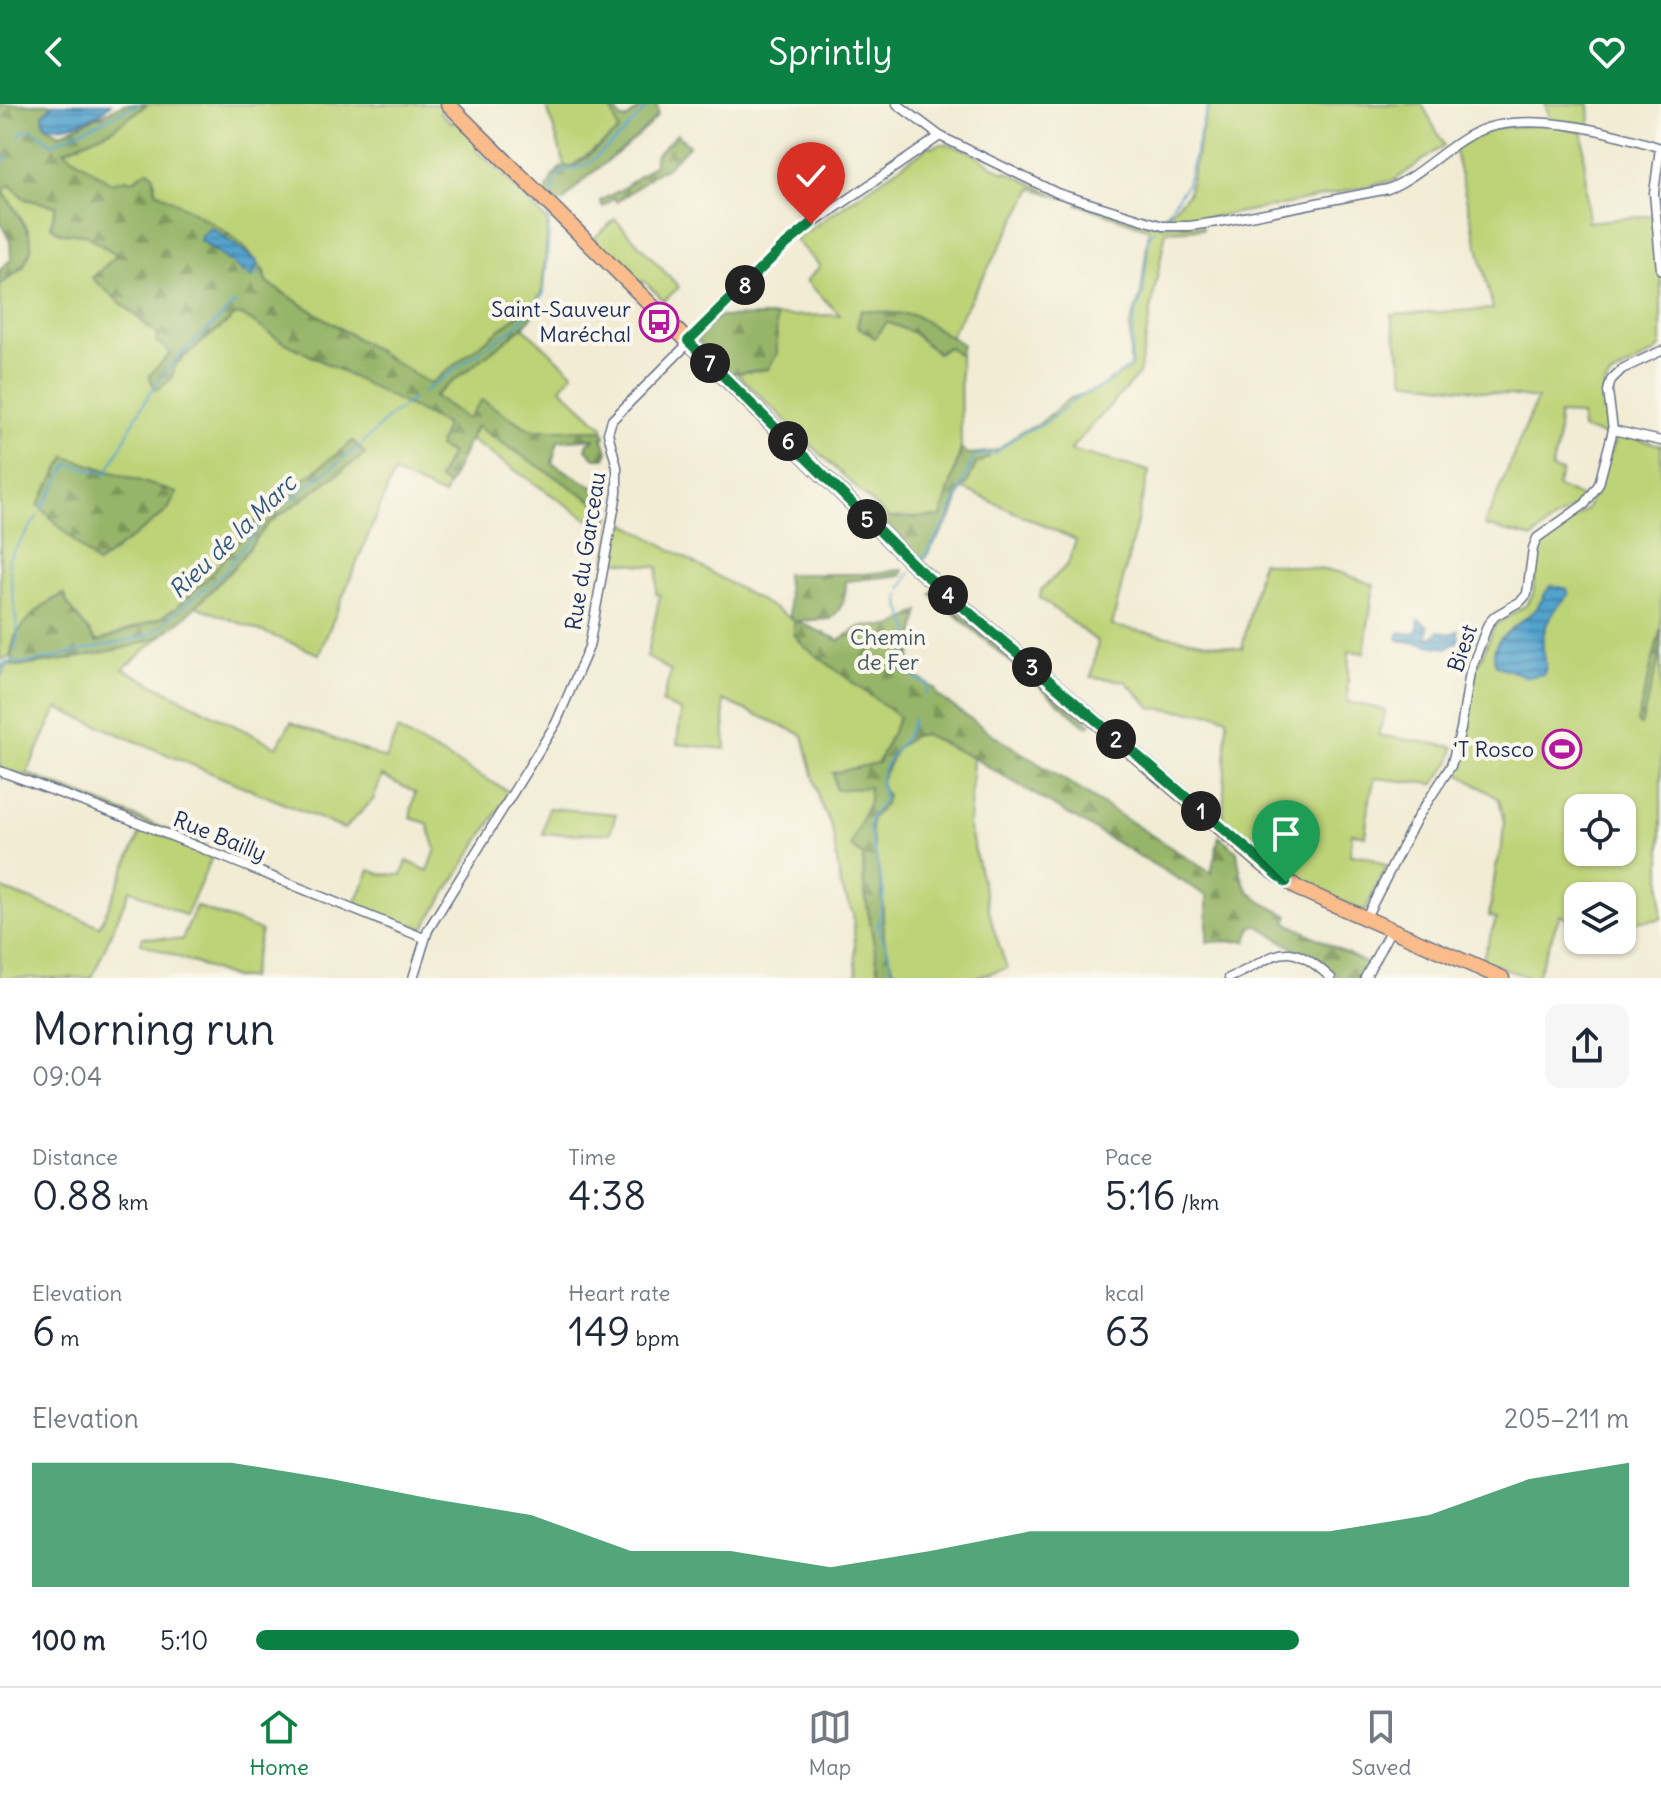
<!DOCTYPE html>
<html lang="en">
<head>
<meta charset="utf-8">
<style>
  :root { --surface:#fff; --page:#f6f6f7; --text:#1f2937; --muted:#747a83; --line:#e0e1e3; --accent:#0b8043 }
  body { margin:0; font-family:Delius,sans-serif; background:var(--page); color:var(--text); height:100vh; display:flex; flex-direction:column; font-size:30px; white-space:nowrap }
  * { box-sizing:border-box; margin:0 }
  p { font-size:26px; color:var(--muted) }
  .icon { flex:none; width:44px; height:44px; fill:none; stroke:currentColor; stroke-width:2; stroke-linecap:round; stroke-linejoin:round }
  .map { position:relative; height:874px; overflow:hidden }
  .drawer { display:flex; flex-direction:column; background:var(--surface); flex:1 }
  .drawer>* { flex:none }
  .buttons { position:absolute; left:1564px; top:690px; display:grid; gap:16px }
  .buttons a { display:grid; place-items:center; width:72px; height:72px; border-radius:16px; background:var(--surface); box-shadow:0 2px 6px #0004; font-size:40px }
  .pin { position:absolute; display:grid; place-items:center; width:68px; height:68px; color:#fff; margin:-82px -34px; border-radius:50% 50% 50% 0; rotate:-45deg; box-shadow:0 0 8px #0007 }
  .pin .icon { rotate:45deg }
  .km { position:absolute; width:40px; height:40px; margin:-20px; border-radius:50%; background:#222; color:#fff; font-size:22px; line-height:40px; text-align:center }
  .round { display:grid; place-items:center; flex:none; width:84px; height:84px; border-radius:16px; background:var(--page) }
  .overview { display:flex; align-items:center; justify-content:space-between; height:136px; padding:0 32px }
  h1 { font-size:44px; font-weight:600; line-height:60px }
  .metrics { display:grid; grid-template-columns:repeat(3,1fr); gap:12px; height:136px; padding:8px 32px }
  .metrics div { display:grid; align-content:center }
  .metrics b { font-size:40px; font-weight:600 }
  .metrics small { font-size:22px; font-weight:400 }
  .metrics p { font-size:22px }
  .chart { height:224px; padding:16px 32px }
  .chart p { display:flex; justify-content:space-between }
  .chart svg { width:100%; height:144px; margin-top:8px; fill:var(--accent); opacity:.7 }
  ul { padding:0 32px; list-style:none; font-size:26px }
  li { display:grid; grid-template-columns:128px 96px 1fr; align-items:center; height:60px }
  li i { height:20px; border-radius:10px; background:var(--accent) }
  header { display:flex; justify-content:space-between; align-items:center; height:104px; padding:0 32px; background:var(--accent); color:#fff; font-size:36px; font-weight:600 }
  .menu { display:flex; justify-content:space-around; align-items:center; height:112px; border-top:2px solid var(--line); background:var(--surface); font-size:22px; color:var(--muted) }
  .menu a { display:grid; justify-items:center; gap:4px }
  .menu .selected { color:var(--accent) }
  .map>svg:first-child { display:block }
</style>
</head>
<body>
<header><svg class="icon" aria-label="back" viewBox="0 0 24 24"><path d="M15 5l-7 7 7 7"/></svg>Sprintly<svg class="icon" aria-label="heart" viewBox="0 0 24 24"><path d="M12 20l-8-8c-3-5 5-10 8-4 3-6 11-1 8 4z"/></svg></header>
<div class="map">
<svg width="1661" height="874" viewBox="0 0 1661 874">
  <defs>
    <pattern id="forest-firs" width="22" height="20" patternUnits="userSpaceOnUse" patternTransform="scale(2)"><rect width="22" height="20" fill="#96b568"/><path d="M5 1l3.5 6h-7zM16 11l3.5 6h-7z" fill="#7a9459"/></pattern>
    <pattern id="water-rules" width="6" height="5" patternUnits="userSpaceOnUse" patternTransform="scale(2)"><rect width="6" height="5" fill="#52a3cd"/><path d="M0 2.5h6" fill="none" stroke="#4385aa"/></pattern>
  </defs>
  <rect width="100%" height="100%" fill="#fbf7ec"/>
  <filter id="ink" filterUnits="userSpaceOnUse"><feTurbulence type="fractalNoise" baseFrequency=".0125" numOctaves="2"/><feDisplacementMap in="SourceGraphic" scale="16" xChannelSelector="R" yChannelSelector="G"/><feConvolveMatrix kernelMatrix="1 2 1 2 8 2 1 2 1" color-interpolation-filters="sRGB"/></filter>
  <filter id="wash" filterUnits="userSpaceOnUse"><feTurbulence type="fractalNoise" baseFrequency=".006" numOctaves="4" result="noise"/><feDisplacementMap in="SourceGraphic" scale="32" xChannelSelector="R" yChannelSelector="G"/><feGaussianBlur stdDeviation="1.8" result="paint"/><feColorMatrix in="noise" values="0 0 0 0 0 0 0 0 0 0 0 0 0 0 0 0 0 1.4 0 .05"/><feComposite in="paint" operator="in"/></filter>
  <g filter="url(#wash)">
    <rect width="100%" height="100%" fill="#f2ecd4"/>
    <g fill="#bdd377" stroke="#6c816a" stroke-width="2" fill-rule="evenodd">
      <path d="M 148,0 L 439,0 L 443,3 L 440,8 L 452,19 L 455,16 L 478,38 L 476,45 L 478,48 L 501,68 L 548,118 L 542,190 L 533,200 L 430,280 L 266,178 L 264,167 L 216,123 L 156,87 L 153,70 L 148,66 L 131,77 L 126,75 L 111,80 L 64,47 L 111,26 Z"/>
      <path d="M 546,0 L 612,0 L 615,5 L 612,8 L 619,27 L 568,65 L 565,62 Z"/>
      <path d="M 1210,0 L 1422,0 L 1444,41 L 1395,76 L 1283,101 L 1188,117 L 1219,114 L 1191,119 L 1161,117 L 1188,90 L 1205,12 Z"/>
      <path d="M 1545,0 L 1589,0 L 1590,20 L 1556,21 L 1583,29 L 1588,118 L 1652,111 L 1661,173 L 1661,242 L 1656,248 L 1610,273 L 1604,282 L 1610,321 L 1607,332 L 1582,325 L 1581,311 L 1559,310 L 1557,344 L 1551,365 L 1562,368 L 1557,383 L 1585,395 L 1546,422 L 1533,434 L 1484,422 L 1537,295 L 1405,276 L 1391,211 L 1493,205 L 1454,44 L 1492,24 L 1551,20 Z"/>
      <path d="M 940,40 C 963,39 987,60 1005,69 L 1006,67 L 1062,94 L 1033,84 L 950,232 L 914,211 L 861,207 L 875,233 L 887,218 L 912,228 L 937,249 L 948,243 L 960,251 L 961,345 L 941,414 L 888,414 L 736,269 L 768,265 L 776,250 L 776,212 L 840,211 L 806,177 L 820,162 L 795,136 L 931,41 L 933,43 Z"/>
      <path d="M 11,81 L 25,95 L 56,102 L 51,122 L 61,129 L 84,130 L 117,152 L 93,174 L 158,231 L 157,237 L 172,249 L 159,285 L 171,275 L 176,260 L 235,211 L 242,211 L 280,236 L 447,321 L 439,343 L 451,349 L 438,375 L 448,382 L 444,392 L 394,369 L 319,550 L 196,502 L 234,463 L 268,420 L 365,350 L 353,337 L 264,407 L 210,471 L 177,503 L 158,515 L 97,538 L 67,499 L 65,491 L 16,530 L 10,553 L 0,556 L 0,181 L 24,163 L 29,127 L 3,86 ZM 66,353 L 176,389 L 167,407 L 97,460 Z"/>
      <path d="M 1078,98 L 1150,121 L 1202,122 L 1203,125 L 1166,127 L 1139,270 L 1070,346 L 1149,367 L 1112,522 L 1242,545 L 1261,458 L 1339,468 L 1374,481 L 1364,549 L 1349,547 L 1347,598 L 1386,606 L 1378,631 L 1454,643 L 1451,657 L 1434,680 L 1375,674 L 1370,693 L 1365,732 L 1352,729 L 1350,751 L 1365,752 L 1387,762 L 1364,808 L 1286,769 L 1223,714 L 1227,614 L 1216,610 L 1152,604 L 1125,577 L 1091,573 L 1098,538 L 1040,494 L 1041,486 L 1068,460 L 1076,436 L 962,384 L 976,360 L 989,352 L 989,348 L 999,345 L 1020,328 L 1039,320 L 1069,295 L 1095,286 L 1130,264 L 1130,222 L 1141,190 L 1149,125 L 1077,100 Z"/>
      <path d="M 615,115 L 679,183 L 664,197 L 644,177 L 642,179 L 633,175 L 593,135 Z"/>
      <path d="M 523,223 L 573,269 L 561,284 L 603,323 L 603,326 L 531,326 L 483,297 L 467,315 L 433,291 Z"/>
      <path d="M 476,322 L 610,408 L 607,428 L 470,336 Z"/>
      <path d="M 1622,331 L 1661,341 L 1661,815 L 1622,819 L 1622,792 L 1578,792 L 1578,818 L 1560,811 L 1536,874 L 1530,874 L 1482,856 L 1496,815 L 1489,812 L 1496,763 L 1502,743 L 1504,718 L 1499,695 L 1453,666 L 1461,650 L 1475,568 L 1495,521 L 1526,501 L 1533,490 L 1538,440 L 1587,405 L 1616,334 ZM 1578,704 L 1622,704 L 1622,748 L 1578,748 Z"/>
      <path d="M 616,414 L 794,516 L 794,530 L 804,542 L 900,613 L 878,659 L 833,669 L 869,683 L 869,697 L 851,742 L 863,752 L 864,784 L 880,874 L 857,874 L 853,809 L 841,783 L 832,724 L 820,698 L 803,631 L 723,596 L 726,645 L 677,640 L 681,607 L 662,599 L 671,567 L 647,553 L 660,491 L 656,490 L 658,463 L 606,456 Z"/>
      <path d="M 161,532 L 123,565 L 277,643 L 291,618 L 386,655 L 397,626 L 510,688 L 423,825 L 415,821 L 412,829 L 357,804 L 356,798 L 370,766 L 380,770 L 402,771 L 407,757 L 428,767 L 436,745 L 427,719 L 410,714 L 415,688 L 382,672 L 373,696 L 344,725 L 57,604 L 27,669 L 205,741 L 203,743 L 26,672 L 0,665 L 0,564 L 12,560 L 18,563 C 67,556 114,548 161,532 Z"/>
      <path d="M 924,630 L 973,654 L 969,723 L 994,826 L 1007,864 L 973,874 L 896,874 L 884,835 L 882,785 L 871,727 L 872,714 L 885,700 L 881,676 L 897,644 L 913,632 Z"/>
      <path d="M 548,704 L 616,710 L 610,729 L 543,730 Z"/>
      <path d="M 143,723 L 212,753 L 186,812 L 130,785 L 92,874 L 0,874 L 0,784 L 100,822 Z"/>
      <path d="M 196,802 L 261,827 L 250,874 L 234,874 L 141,839 L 143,833 L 182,836 Z"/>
    </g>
    <g fill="url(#forest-firs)" stroke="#587263" stroke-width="2" fill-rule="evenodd">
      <path d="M 0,0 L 53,0 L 43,11 L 45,21 L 60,30 L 124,0 L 148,0 L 111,26 L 64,47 L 111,79 L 127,75 L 131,77 L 148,66 L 153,70 L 156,87 C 190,107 257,137 266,178 L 430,280 L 533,200 L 537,207 L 523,223 L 434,292 L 467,315 L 482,296 L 531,326 L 603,326 L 605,333 L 602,334 L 608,347 L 605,354 L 595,354 L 586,345 L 588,339 L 596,334 L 558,337 L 552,359 L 612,394 L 610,408 L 476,322 L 448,382 L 438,375 L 451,350 L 438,343 L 446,321 L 280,236 L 242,211 L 235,212 L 176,259 L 171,275 L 159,285 L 155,285 L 149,272 L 171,249 L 156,237 L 158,231 L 92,174 L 117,151 L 84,130 L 61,129 L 51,122 L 56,102 L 25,95 L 10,81 L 3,86 C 28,132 53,143 0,181 L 0,165 L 11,156 L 10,137 L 0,118 ZM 211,124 L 258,158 L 215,147 L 200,137 Z"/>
      <path d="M 645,0 L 657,0 L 658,11 C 631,44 591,64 564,97 L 556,98 L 546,89 L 552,73 L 560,64 L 576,61 L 619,27 L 612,8 L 615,5 L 620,14 L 625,16 Z"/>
      <path d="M 677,30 L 689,42 L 663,67 L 661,65 L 617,98 L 614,94 L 603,103 L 600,97 L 622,85 L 655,60 L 655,52 Z"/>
      <path d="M 861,206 L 914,211 L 962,240 L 960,251 L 948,243 L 937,249 L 912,228 L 887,218 L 875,234 L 857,222 Z"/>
      <path d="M 776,212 L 777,250 L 768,265 L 730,270 L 697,236 L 717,213 Z"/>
      <path d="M 353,337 L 365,350 L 268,420 L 234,463 L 186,512 L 161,532 L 132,542 L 73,555 L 13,562 C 3,532 39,501 64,490 L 67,499 L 97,538 L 158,515 L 177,503 L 210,471 L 264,407 Z"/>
      <path d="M 961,345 L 968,350 L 989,348 L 989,353 L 976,360 L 967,380 L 963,382 L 952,412 L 923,457 L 885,423 L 888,414 L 941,413 Z"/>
      <path d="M 66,353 L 177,389 L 167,407 L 97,460 L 38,401 Z"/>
      <path d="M 903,466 L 902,471 L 846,477 C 846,494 843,503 831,515 L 796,517 L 839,536 L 862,522 L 894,522 L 919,507 L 908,567 L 935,585 L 937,591 L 989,628 L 1211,769 L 1219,732 L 1237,747 C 1242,791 1251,793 1289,812 L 1286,818 L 1369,861 L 1361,874 L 1340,874 L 1257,821 L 1252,822 L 1247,837 L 1207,838 L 1207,792 L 973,654 L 924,630 L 913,632 L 897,644 L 881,676 L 882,685 L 887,691 L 885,700 L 872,714 L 871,727 L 882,785 L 884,835 L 896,874 L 880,874 L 864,784 L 863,752 L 851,742 L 869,697 L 869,683 L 836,686 L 833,669 L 878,659 L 899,613 L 804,542 L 794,530 L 794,516 L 790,513 L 786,470 L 863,470 Z"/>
      <path d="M 933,487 L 1091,620 L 1087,623 L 931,490 Z"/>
      <path d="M 1661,524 L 1661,547 L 1641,621 L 1637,618 Z"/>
    </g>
    <g fill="url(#water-rules)" stroke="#366996" stroke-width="2">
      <path d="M 53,0 L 111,0 C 97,14 65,27 45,21 L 43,11 Z"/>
      <path d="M 211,124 L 258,158 L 252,174 L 200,136 L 201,132 Z"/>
      <path d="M 1552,481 L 1567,485 L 1569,491 C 1553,505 1541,522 1543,544 C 1544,555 1548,559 1544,570 L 1528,573 L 1497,562 C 1482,534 1525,520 1538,502 C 1544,494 1544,487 1552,481 Z"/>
      <path d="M 1419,516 L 1428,522 L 1427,533 L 1433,533 L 1439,527 L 1450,530 L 1458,527 L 1459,537 L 1447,544 L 1398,536 L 1397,532 L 1400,528 L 1412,530 L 1417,528 Z"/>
    </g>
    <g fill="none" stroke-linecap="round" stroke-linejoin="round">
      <g stroke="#52a3cd" stroke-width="2">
        <path d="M 19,33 L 24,26 L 36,27 L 52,40 L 139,0"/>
        <path d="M 0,62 L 8,52"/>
        <path d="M 552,93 L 556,74 L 563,67 L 586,61 L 620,33 L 650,0"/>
        <path d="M 1161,117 L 1187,80 L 1203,17 L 1211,0"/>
        <path d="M 257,173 L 258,163"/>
        <path d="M 422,289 L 519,220 L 544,189 C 545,163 551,135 548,109"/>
        <path d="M 41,406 L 69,360 L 106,370 C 126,335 143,293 170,262 C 189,240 214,223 233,200 L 237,201"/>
        <path d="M 923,456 L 949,413 L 973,355 L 977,351 L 994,350 L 1021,329 L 1045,319 L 1078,293 L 1099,284 L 1131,263 L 1134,215 L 1143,190 L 1149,133 L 1155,126"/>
        <path d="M 901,485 L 910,469"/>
        <path d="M 900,491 C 898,505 907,515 910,529 C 912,543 901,553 902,567 L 926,580 L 928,583 L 926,591"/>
        <path d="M 14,547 L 18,531 L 8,455 L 38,412"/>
        <path d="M 0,561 L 8,558 L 29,559 L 150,531 L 223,469 L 266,414 L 361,341 L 390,312 L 413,295"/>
        <path d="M 0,574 L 7,559"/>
        <path d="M 0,674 L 0,676"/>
        <path d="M 894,874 L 887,843 L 878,825 L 884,788 L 869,724 L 872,711 L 884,696 C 884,689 880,684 881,677 C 883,653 909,638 913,615"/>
      </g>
    </g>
  </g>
  <g filter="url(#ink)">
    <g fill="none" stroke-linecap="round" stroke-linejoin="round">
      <defs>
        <g id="minor">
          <path d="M 897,0 L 940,32"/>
          <path d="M 1660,44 L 1654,89 L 1661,166"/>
          <path d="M 1613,326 L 1661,337"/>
          <path d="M 0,667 L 124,713 L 424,834"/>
          <path d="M 1365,815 L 1417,714 L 1451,662 L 1461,625 L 1470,568 L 1488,520 L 1495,512 L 1521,497 L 1527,490 L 1533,444 L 1537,434 L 1585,400 L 1599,380 L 1613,326 L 1608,287 L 1611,276 L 1622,265 L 1661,247"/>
          <path d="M 413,874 L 428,826 L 556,619 L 589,543 L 617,389 L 617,363 L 608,329 L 612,316 L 795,132 L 940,32 L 1057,89 L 1163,122 L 1190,122 L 1224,117 L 1388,85 C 1418,73 1441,47 1470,31 C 1521,3 1608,27 1661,44"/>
          <path d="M 1229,874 C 1279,853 1283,830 1331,874"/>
          <path d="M 1365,874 L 1390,827"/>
        </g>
        <path id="primary" d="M 448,0 L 916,463 L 1264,761 L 1299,785 L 1502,874"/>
      </defs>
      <use href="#minor" stroke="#667187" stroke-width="11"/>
      <use href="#primary" stroke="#667187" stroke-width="17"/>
      <use href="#minor" stroke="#fff" stroke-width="8"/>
      <use href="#primary" stroke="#f9bc8a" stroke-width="14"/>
    </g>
  </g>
  <g fill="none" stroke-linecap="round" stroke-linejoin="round" filter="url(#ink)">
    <defs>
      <path id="route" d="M 811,120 L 783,143 L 688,237 L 916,463 L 1286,778"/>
    </defs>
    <use href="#route" stroke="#fff" stroke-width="16"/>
    <use href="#route" stroke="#0b8043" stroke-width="10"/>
  </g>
  <defs>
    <symbol id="bus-ring" viewBox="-11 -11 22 22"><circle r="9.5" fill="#fbf7ec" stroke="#b5179e" stroke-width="1.5"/><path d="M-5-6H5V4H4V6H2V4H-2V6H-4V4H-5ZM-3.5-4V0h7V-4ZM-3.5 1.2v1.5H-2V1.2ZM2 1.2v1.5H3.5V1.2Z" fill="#b5179e"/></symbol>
    <symbol id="stadium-ring" viewBox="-11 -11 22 22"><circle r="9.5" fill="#fbf7ec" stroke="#b5179e" stroke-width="1.5"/><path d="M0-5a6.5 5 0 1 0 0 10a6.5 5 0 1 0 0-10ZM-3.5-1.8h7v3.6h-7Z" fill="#b5179e"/></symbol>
  </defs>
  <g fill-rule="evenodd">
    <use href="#bus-ring" x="637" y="196" width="44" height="44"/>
    <use href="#stadium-ring" x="1540" y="623" width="44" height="44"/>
  </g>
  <g text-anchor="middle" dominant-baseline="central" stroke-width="8" stroke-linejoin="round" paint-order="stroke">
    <g font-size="22" fill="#1b2f5e" stroke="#fbf7ec" text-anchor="end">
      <text x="631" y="205">Saint-Sauveur<tspan x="631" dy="25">Maréchal</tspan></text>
      <text x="1534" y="645">'T Rosco</text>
    </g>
    <g font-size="22" fill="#1b2f5e" stroke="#fbf7ec">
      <text transform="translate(585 447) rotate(-81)">Rue du Garceau</text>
      <text transform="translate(1462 544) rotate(-71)">Biest</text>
      <text transform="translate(220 732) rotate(22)">Rue Bailly</text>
    </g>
    <g font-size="22" fill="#445864" stroke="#fbf7ec">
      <text x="888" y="533">Chemin<tspan x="888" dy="25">de Fer</tspan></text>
    </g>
    <g font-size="24" font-style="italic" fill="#2e5885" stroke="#fbf7ec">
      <text transform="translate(232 432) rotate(-44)">Rieu de la Marc</text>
    </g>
  </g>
</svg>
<div class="buttons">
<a><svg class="icon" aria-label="locate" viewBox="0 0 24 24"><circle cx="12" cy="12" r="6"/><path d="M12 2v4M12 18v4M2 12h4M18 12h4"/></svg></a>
<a><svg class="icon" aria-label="layers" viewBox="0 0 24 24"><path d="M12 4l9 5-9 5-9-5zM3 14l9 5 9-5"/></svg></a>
</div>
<div class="pin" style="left:1286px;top:778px;background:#1e9e55"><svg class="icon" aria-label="arrive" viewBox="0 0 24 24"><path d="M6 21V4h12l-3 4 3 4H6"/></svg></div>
<div class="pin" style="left:811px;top:120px;background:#d93025"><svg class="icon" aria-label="check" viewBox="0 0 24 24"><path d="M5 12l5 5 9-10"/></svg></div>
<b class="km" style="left:1201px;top:707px">1</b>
<b class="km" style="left:1116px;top:635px">2</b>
<b class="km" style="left:1032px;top:563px">3</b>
<b class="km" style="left:948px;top:491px">4</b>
<b class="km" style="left:867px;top:415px">5</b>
<b class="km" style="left:788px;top:337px">6</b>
<b class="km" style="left:710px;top:259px">7</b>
<b class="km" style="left:745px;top:181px">8</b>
</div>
<section class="drawer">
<div class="overview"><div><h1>Morning run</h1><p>09:04</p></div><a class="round"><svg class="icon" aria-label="share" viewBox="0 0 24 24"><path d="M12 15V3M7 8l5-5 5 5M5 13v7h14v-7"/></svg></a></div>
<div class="metrics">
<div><p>Distance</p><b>0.88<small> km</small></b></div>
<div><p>Time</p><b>4:38</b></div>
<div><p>Pace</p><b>5:16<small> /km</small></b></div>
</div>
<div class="metrics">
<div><p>Elevation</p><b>6<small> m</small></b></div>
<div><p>Heart rate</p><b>149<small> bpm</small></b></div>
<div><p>kcal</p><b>63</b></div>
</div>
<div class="chart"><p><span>Elevation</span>205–211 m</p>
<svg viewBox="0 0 160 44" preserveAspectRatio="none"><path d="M0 44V6L10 6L20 6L30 11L40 17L50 22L60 33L70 33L80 38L90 33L100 27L110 27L120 27L130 27L140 22L150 11L160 6V44z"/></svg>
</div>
<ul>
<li><b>100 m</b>5:10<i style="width:76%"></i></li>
</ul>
</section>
<nav class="menu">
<a class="selected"><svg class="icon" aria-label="home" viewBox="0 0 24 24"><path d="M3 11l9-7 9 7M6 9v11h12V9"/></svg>Home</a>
<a><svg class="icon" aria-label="map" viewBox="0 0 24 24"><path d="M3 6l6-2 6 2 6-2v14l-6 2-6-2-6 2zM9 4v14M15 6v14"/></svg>Map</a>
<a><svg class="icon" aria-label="saved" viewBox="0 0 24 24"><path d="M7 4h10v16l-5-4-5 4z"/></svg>Saved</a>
</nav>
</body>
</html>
